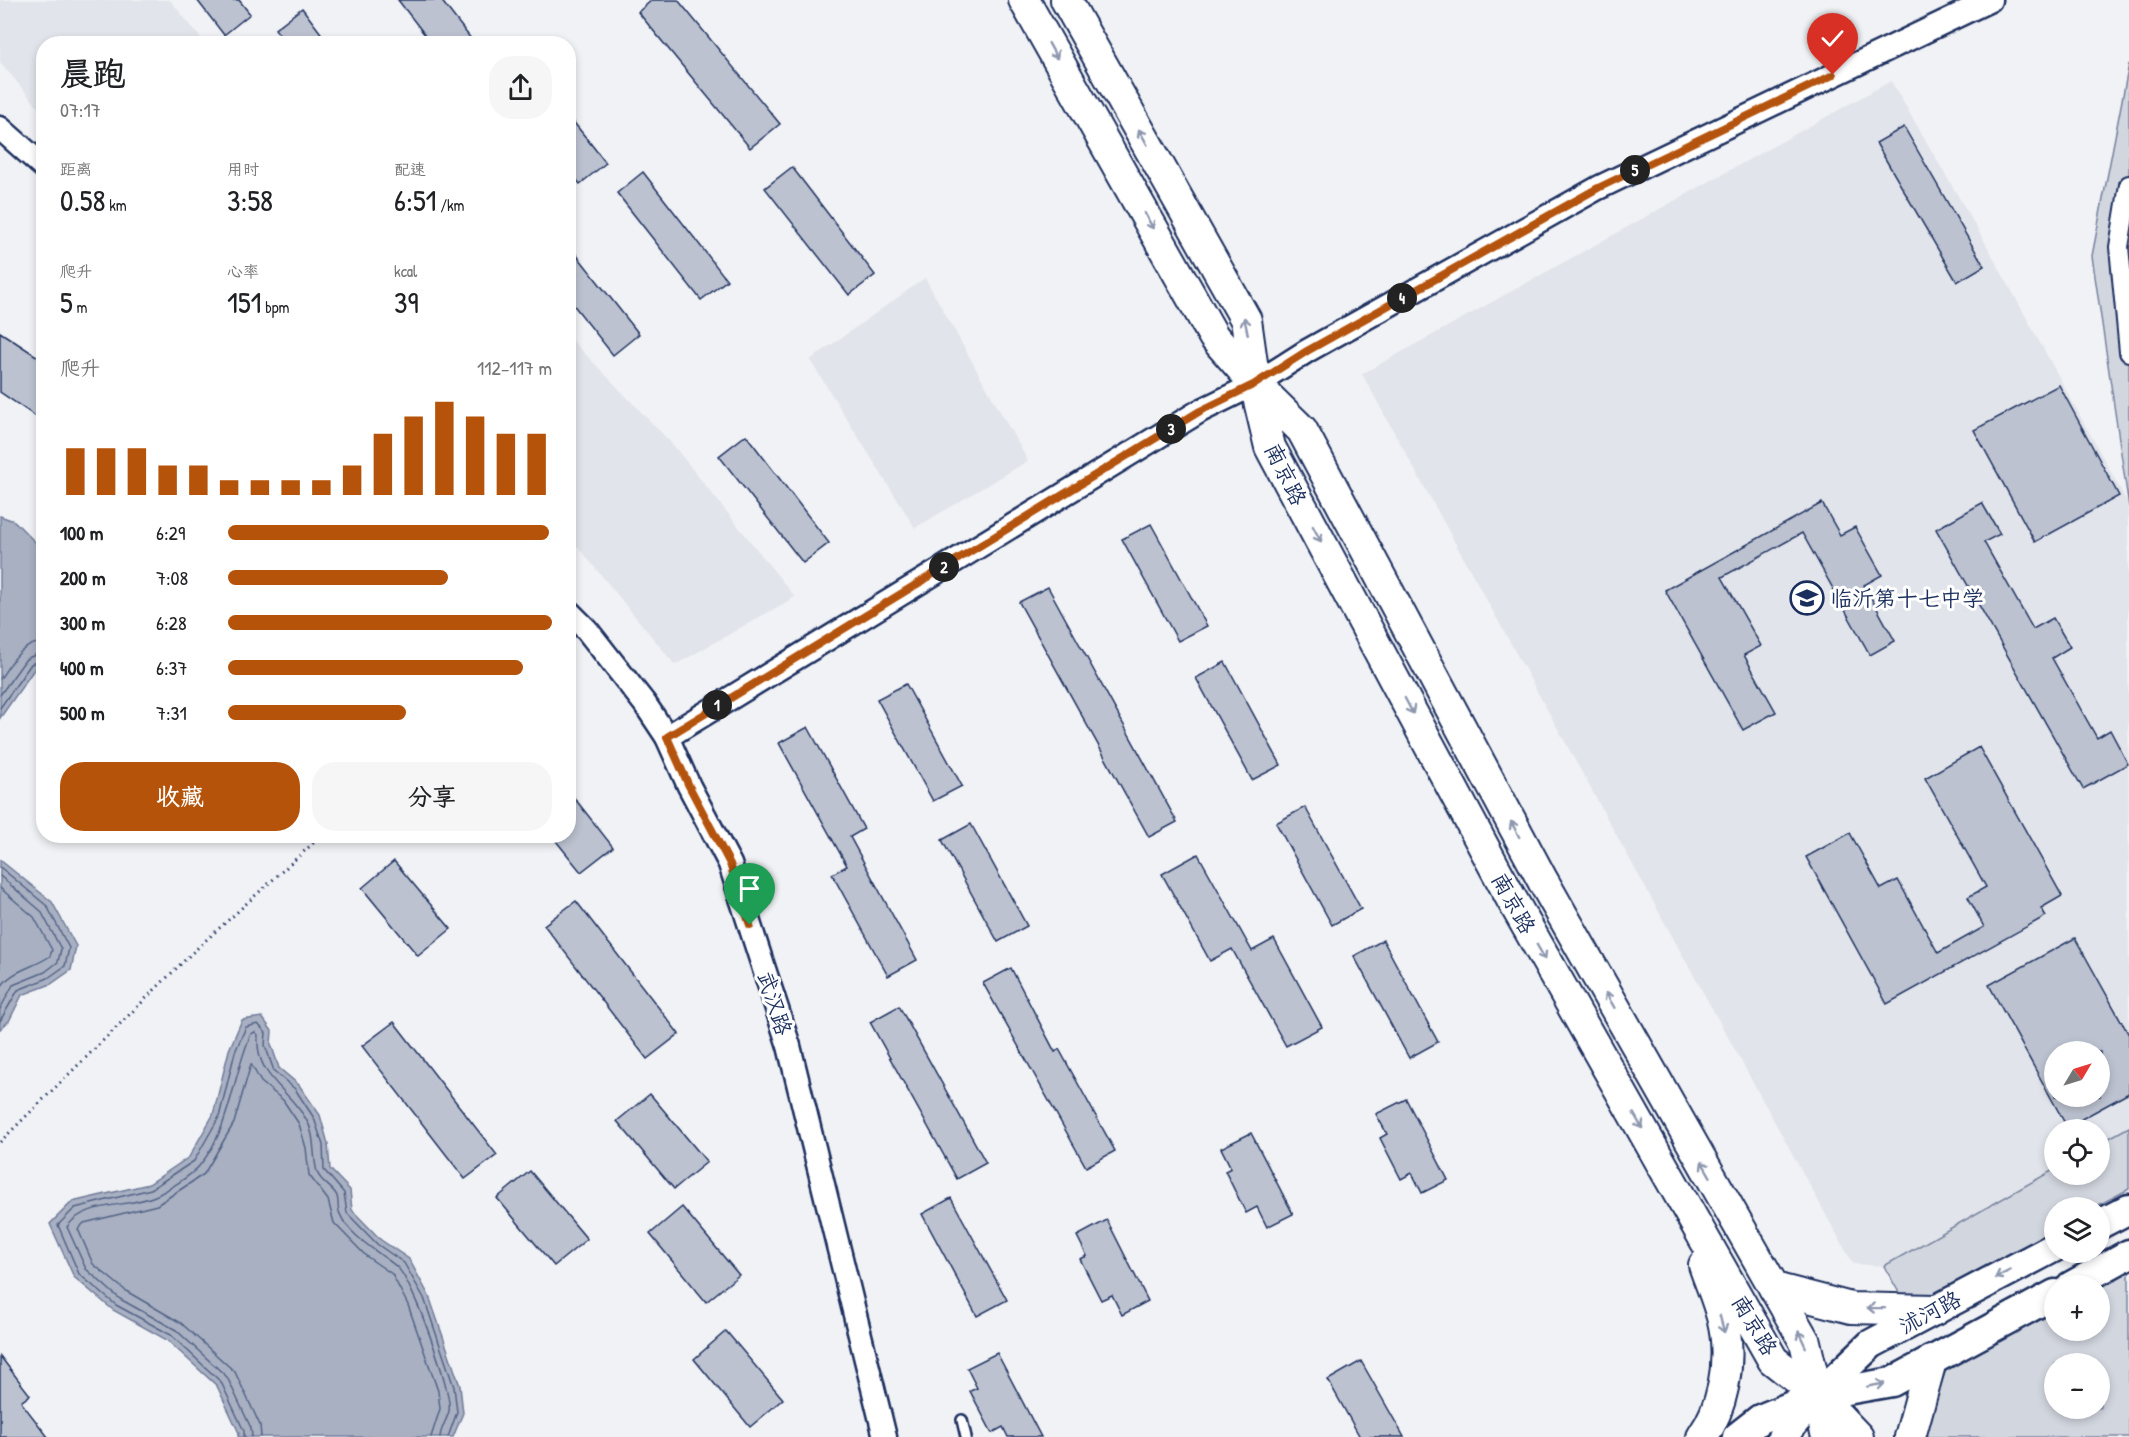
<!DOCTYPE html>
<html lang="zh">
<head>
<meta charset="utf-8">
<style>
  :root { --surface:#fff; --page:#f6f6f6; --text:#202124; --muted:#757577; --accent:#b45309 }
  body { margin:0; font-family:"Patrick Hand","LXGW WenKai TC",sans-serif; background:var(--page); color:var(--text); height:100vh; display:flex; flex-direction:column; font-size:22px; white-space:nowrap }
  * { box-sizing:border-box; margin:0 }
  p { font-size:20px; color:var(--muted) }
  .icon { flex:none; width:33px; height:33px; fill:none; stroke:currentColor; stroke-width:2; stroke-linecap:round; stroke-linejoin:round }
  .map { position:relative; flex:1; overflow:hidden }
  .side { position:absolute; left:36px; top:36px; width:540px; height:807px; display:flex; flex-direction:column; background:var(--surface); border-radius:24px; box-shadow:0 3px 9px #0003 }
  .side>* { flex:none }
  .needle { width:39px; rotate:52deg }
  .tools { position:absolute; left:2044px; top:1041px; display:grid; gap:12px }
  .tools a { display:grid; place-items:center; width:66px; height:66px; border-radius:50%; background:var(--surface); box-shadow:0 3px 9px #0003; font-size:30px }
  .pin { position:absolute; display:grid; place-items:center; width:51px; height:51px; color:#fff; margin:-62px -26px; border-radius:50% 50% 50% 0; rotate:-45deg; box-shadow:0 0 6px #0007 }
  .pin .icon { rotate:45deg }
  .km { position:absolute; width:30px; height:30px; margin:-15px; border-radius:50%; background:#222; color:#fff; font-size:16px; line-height:30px; text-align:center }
  .round { display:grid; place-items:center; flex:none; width:63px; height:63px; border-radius:24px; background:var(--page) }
  .summary { display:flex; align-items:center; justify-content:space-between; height:102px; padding:0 24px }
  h1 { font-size:33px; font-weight:600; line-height:45px }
  .stats { display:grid; grid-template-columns:repeat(3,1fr); gap:9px; height:102px; padding:6px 24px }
  .stats div { display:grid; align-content:center }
  .stats b { font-size:30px; font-weight:600 }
  .stats small { font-size:16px; font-weight:400 }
  .stats p { font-size:16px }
  .chart { height:168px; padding:12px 24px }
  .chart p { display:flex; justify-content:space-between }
  .chart svg { width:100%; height:108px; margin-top:6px; stroke:var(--accent); stroke-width:6 }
  .primary-button { display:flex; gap:12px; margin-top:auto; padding:12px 24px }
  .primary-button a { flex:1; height:69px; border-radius:24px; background:var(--accent); color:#fff; font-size:24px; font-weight:600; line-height:69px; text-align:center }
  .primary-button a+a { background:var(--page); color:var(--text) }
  ul { padding:0 24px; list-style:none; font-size:20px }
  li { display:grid; grid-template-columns:96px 72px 1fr; align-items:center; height:45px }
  li i { height:15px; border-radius:8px; background:var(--accent) }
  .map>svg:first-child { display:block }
</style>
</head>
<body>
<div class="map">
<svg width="2129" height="1437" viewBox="0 0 2129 1437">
  <rect width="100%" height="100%" fill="#f1f2f5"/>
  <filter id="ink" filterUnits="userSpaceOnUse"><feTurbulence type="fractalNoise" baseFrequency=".0167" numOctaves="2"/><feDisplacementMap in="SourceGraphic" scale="12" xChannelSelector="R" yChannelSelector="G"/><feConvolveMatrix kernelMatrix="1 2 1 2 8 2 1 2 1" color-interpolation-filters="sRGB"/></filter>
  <g filter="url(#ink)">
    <g fill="#e1e4ea" fill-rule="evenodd">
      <path d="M 0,0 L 170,0 L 205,43 L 44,44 L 43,113 L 0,62 Z"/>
      <path d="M 1891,81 L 1986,244 L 2128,503 L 2129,1127 L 2100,1143 L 2100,1130 L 2055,1130 L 2055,1169 L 1884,1266 L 1853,1264 L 1362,374 ZM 2055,1052 L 2100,1052 L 2100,1096 L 2055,1096 Z"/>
      <path d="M 925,278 L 1028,461 L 915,528 L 810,360 Z"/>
      <path d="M 568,336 L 673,445 L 795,597 L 675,665 L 569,536 Z"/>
    </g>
    <g fill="#d2d6df" stroke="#76829e" stroke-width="1.5" fill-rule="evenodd">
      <path d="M 2129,64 L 2129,507 L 2092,256 Z"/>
      <path d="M 2129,1127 L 2129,1189 L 2095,1207 L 2055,1208 L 2055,1230 L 1937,1295 L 1901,1296 L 1884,1266 L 2055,1169 L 2055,1174 L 2100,1174 L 2100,1143 Z"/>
      <path d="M 2129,1269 L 2129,1437 L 1922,1437 L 1946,1370 L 2055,1310 L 2055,1330 L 2100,1330 L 2100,1286 ZM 2055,1364 L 2100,1364 L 2100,1408 L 2055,1408 Z"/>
    </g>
    <g fill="#a8b0c2" stroke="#707c9a" stroke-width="1.5">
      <path d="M 0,516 L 14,521 L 43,550 L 44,664 L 35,668 L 0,718 Z"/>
      <path d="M 0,860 L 52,902 L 76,946 L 71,970 L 51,984 L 22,995 L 9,1021 L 0,1029 Z"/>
      <path d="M 262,1017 L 272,1031 L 271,1044 L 279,1068 L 299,1085 L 320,1115 L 328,1144 L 330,1169 L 350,1190 L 352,1210 L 381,1240 L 409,1259 L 429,1296 L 460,1386 L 463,1413 L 453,1437 L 238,1437 L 239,1433 L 217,1386 L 167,1340 L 113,1310 L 74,1277 L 50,1224 L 72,1202 L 149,1184 L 189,1157 L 213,1115 L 229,1050 L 242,1020 Z"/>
    </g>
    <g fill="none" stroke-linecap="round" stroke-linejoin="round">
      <g stroke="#536386" stroke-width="1.5">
        <path d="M 0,679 C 11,663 21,643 44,642"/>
        <path d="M 0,695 L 26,659 L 44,651"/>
        <path d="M 0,708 L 31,664 L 44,659"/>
        <path d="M 0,867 L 47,906 L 69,948 L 65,966 L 48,978 L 18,990 L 0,1021"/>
        <path d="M 0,876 L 41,911 L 61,949 L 58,962 L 45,972 L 13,985 L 0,1009"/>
        <path d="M 0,888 L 34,917 L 52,950 L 50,956 C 34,968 10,970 0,989"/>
        <path d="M 244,1437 L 244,1431 L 221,1382 L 171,1335 L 116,1305 L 79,1274 L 58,1225 L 75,1208 L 151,1189 L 194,1161 L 219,1117 L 235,1052 L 246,1027 L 258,1024 L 266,1033 L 265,1045 L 274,1071 L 295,1089 L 314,1118 L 323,1145 L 324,1170 L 344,1193 L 347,1213 L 377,1244 L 404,1263 L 424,1298 L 454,1387 L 457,1412 L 448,1437"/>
        <path d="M 252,1437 L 251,1428 L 227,1377 L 176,1330 L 120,1299 L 86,1269 L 67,1227 C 84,1201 128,1208 155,1196 C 168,1190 191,1176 200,1165 C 231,1127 232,1077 251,1034 L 255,1032 L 258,1035 C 255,1077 287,1087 306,1119 C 316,1135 312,1154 317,1172 C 320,1182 333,1187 337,1196 C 339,1202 337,1209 340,1214 C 348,1235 380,1253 397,1267 C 412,1280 453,1391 449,1411 C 447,1420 441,1427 440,1437"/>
        <path d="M 261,1437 L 260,1425 L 235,1372 L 181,1323 L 126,1291 L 93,1264 L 78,1229 L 84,1223 L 157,1205 L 204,1174 L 234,1123 L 251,1064 L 261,1082 L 283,1100 L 299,1124 L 306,1148 L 309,1175 L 328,1200 L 334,1223 L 366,1256 L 392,1274 L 408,1305 L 438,1391 L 440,1409 L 431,1437"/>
      </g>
    </g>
    <g fill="#bcc2d0" stroke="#1b2f5e" stroke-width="1.5" fill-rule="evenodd">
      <path d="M 197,0 L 239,0 L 250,14 L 224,35 Z"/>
      <path d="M 398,0 L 441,0 L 475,44 L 432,44 Z"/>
      <path d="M 652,0 L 678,0 L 780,124 L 750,148 L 638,12 Z"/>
      <path d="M 302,8 L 329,44 L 287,44 L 275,29 Z"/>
      <path d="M 568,115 L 606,163 L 580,184 L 568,169 Z"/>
      <path d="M 1904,127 L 1984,266 L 1957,282 L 1876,143 Z"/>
      <path d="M 792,167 L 875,275 L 849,295 L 765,188 Z"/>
      <path d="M 643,172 L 727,280 L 701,300 L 617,193 Z"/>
      <path d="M 568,244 L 639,334 L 613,355 L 568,298 Z"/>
      <path d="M 0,332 L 44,361 L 44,422 L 0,392 Z"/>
      <path d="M 2059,385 L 2119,496 L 2035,542 L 1974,430 Z"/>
      <path d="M 746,435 L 829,543 L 803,563 L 719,456 Z"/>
      <path d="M 1822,503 L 1840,535 L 1855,527 L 1882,575 L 1864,585 L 1895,641 L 1870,655 L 1802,533 L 1722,577 L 1761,646 L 1744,655 L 1776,712 L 1743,730 L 1665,590 Z"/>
      <path d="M 1982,503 L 2000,534 L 1984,542 L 2033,629 L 2053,618 L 2070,647 L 2052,658 L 2097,738 L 2110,730 L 2128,764 L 2083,789 L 1936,529 Z"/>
      <path d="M 1151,524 L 1207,626 L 1178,641 L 1122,539 Z"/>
      <path d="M 1048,587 L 1177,822 L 1149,837 L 1019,602 Z"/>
      <path d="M 1225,662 L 1281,765 L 1252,780 L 1196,678 Z"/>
      <path d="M 906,684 L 962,786 L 933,801 L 877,699 Z"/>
      <path d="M 808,727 L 864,829 L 850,837 L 917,960 L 888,976 L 832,874 L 847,866 L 779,743 Z"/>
      <path d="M 1979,747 L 2062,896 L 2041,908 L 2046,916 L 1887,1004 L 1806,857 L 1850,833 L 1881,889 L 1898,880 L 1938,953 L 1984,927 L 1968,897 L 1986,887 L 1925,778 Z"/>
      <path d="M 568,790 L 613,847 L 581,872 L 552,836 L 568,836 Z"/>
      <path d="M 1305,807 L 1361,909 L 1332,925 L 1276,823 Z"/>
      <path d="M 971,824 L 1027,926 L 998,942 L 942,840 Z"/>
      <path d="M 1198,854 L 1252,951 L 1274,939 L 1322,1027 L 1286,1046 L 1232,949 L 1210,961 L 1162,874 Z"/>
      <path d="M 394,861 L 451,929 L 418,956 L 362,888 Z"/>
      <path d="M 576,901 L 679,1034 L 647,1059 L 544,925 Z"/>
      <path d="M 2075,938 L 2129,1035 L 2129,1093 L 2067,1127 L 1989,985 ZM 2055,1052 L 2100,1052 L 2100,1096 L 2055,1096 Z"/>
      <path d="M 1383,940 L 1438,1042 L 1409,1058 L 1354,956 Z"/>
      <path d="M 1011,968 L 1055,1052 L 1059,1049 L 1115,1151 L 1086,1167 L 983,983 Z"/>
      <path d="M 899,1006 L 986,1163 L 957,1179 L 870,1022 Z"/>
      <path d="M 394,1022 L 497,1155 L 465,1179 L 362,1046 Z"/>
      <path d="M 650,1094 L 707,1162 L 674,1189 L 617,1121 Z"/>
      <path d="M 1406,1099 L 1448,1180 L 1422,1193 L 1412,1173 L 1401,1179 L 1380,1138 L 1387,1134 L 1376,1114 Z"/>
      <path d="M 1251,1133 L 1293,1214 L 1267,1227 L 1257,1207 L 1246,1213 L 1225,1171 L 1231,1168 L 1221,1148 Z"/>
      <path d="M 530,1171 L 587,1239 L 554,1266 L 497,1198 Z"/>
      <path d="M 951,1198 L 1007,1300 L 977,1316 L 922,1214 Z"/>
      <path d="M 682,1207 L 739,1275 L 706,1302 L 650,1234 Z"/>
      <path d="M 1107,1220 L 1148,1301 L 1122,1315 L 1112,1295 L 1101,1300 L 1080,1259 L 1087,1256 L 1077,1236 Z"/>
      <path d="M 726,1331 L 783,1399 L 750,1427 L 694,1359 Z"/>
      <path d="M 997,1353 L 1041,1437 L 1008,1437 L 1003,1427 L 992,1433 L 970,1391 L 977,1388 L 967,1368 Z"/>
      <path d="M 0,1356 L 30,1395 L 21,1402 L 48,1437 L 0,1437 Z"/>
      <path d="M 1361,1361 L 1404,1437 L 1360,1437 L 1328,1380 Z"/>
    </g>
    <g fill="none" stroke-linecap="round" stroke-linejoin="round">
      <defs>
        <path id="service" d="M 962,1420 L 966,1437"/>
        <path id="minor" d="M 2129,185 L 2119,247 L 2129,352"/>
        <g id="tertiary">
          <path d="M 0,128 L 44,167"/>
          <path d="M 568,611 L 587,630 L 645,704 L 667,737 L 689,786 L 730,864 L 789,1046 L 885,1437"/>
          <path d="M 667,737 L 1200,411 L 1255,384 L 1307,351 L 1598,188 L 1990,0"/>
        </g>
        <g id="primary">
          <path d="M 2100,1224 L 2129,1209"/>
          <path d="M 2071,1286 L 2129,1254"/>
          <path d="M 1737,1437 L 1760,1419 L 1818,1395 L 1892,1382 L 2055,1294"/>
          <path d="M 1782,1437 L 1818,1395 L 1871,1344 L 2055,1247"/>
        </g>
        <g id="trunk">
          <path d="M 1024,0 L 1214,337 L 1255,384 L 1302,430 L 1543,881 L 1805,1342 L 1827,1437"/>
          <path d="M 1066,0 L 1246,320 L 1255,384 L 1270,447 L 1511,898 L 1773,1360 L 1818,1395 L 1858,1437"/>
          <path d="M 1774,1288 L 1851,1308 L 1935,1310"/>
          <path d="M 1702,1437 C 1723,1408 1730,1366 1725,1331 C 1722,1309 1711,1286 1704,1265"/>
          <path d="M 1910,1437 L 1931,1361"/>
        </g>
      </defs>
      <use href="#service" stroke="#1b2f5e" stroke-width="14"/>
      <use href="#minor" stroke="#1b2f5e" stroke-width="22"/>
      <use href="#tertiary" stroke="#1b2f5e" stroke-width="27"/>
      <use href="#primary" stroke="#1b2f5e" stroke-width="33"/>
      <use href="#trunk" stroke="#1b2f5e" stroke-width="34"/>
      <path stroke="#1b2f5e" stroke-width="3" stroke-dasharray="1.5 4.5" stroke-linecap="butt" d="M 0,1142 L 193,952 L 321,836"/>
      <use href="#service" stroke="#fff" stroke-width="9"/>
      <use href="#minor" stroke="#fff" stroke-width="18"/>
      <use href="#tertiary" stroke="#fff" stroke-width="22"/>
      <use href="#primary" stroke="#fff" stroke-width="28"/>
      <use href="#trunk" stroke="#fff" stroke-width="30"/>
    </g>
    <defs><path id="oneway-shaft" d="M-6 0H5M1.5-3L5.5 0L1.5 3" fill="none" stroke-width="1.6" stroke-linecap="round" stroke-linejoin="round" transform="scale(1.5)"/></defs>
    <g stroke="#8d97ae">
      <use href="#oneway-shaft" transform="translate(1053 51) rotate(61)"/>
      <use href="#oneway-shaft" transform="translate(1143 137) rotate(-119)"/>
      <use href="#oneway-shaft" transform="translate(1149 221) rotate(61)"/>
      <use href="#oneway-shaft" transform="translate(1246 326) rotate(-102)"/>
      <use href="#oneway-shaft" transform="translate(1317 534) rotate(62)"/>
      <use href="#oneway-shaft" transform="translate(1409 706) rotate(62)"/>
      <use href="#oneway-shaft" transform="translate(1515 829) rotate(-118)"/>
      <use href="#oneway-shaft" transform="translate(1541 952) rotate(60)"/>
      <use href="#oneway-shaft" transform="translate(1610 1000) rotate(-120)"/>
      <use href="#oneway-shaft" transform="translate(1638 1121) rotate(60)"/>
      <use href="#oneway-shaft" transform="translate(1706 1169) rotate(-120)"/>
      <use href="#oneway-shaft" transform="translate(2003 1274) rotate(153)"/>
      <use href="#oneway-shaft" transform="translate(1876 1308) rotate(-179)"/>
      <use href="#oneway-shaft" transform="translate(1722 1324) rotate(75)"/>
      <use href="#oneway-shaft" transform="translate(1802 1339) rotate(-115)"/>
      <use href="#oneway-shaft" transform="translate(1876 1385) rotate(-10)"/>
    </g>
  </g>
  <g fill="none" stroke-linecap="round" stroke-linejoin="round" filter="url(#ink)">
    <defs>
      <path id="route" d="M 750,925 L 730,864 L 689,786 L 667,737 L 1200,411 L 1255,384 L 1307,351 L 1598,188 L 1833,75"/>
    </defs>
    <use href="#route" stroke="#fff" stroke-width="12"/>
    <use href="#route" stroke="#b45309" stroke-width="8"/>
  </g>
  <defs>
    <symbol id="school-ring" viewBox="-11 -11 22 22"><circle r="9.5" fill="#fff" stroke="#1b2f5e" stroke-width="1.5"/><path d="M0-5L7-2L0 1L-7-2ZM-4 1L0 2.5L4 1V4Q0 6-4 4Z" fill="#1b2f5e"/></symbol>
  </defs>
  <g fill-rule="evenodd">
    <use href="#school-ring" x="1788" y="579" width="38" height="38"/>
  </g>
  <g text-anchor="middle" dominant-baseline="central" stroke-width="6" stroke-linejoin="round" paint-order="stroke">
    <g font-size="22" fill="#1b2f5e" stroke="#fff">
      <text transform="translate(1286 474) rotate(64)">南京路</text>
      <text transform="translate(1514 903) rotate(61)">南京路</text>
      <text transform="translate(775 1003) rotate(72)">武汉路</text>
      <text transform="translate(1930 1312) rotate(-28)">沭河路</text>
      <text transform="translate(1755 1325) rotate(59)">南京路</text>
    </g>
    <g font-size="22" fill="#1b2f5e" stroke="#fff" text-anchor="start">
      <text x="1830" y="598">临沂第十七中学</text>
    </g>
  </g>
</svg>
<div class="tools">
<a><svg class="needle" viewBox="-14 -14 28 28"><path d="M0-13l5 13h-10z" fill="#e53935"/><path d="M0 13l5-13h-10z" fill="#757577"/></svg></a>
<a><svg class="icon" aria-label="locate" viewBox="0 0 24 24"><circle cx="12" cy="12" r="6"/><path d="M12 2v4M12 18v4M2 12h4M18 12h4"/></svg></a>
<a><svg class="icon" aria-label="layers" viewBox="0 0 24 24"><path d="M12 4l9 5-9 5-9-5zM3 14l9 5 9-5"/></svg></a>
<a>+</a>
<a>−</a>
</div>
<div class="pin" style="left:750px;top:925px;background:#1e9e55"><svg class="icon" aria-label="arrive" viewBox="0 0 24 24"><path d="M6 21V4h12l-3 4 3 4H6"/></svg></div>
<div class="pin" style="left:1833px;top:75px;background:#d93025"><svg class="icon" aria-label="check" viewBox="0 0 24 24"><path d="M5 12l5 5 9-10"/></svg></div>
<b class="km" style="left:717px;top:705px">1</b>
<b class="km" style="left:944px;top:567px">2</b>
<b class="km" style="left:1171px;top:429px">3</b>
<b class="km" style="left:1402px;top:298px">4</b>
<b class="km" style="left:1635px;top:170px">5</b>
<section class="side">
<div class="summary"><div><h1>晨跑</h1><p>07:17</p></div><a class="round"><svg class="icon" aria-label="share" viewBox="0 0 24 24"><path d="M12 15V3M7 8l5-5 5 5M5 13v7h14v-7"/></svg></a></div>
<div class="stats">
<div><p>距离</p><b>0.58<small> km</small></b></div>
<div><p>用时</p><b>3:58</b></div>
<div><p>配速</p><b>6:51<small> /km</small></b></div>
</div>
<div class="stats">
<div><p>爬升</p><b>5<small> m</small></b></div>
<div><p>心率</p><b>151<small> bpm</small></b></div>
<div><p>kcal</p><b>39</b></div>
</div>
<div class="chart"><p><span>爬升</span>112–117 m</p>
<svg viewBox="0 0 160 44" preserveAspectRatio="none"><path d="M5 44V25M15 44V25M25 44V25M35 44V32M45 44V32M55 44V38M65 44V38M75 44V38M85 44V38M95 44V32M105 44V19M115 44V12M125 44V6M135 44V12M145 44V19M155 44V19"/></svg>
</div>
<ul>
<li><b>100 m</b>6:29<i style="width:99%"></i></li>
<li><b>200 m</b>7:08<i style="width:68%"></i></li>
<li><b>300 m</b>6:28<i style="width:100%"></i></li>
<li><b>400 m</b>6:37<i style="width:91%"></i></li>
<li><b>500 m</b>7:31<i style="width:55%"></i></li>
</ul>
<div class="primary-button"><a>收藏</a><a>分享</a></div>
</section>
</div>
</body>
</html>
